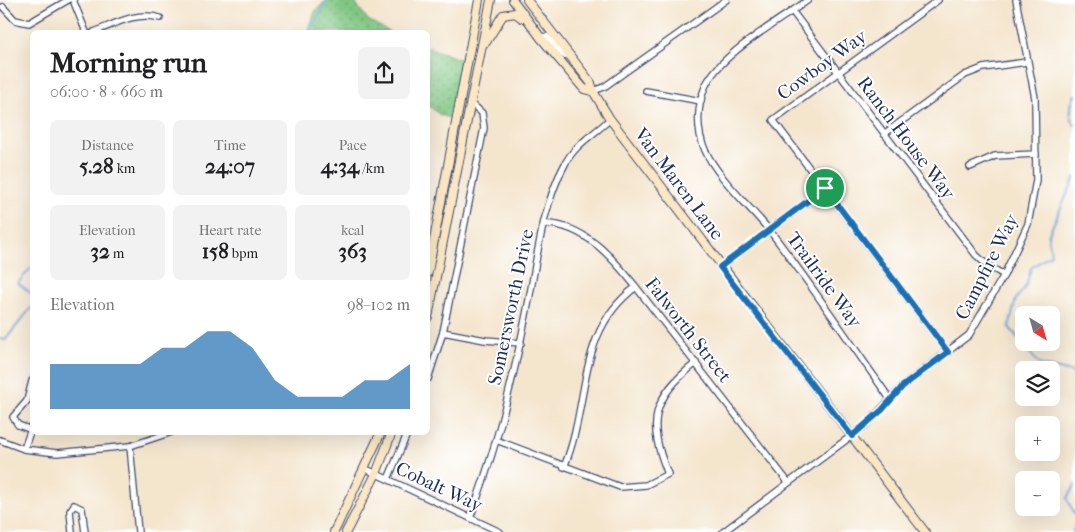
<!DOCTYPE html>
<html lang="en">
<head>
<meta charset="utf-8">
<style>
  :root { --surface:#fff; --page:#f2f2f2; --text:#202124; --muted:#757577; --accent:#1f6fb2 }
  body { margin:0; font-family:"IM FELL French Canon",serif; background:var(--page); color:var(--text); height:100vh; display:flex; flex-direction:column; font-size:19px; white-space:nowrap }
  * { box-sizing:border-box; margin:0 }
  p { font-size:16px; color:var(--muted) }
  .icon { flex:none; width:28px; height:28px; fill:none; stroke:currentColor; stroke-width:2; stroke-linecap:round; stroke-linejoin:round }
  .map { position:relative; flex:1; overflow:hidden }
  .drawer { position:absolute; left:30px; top:30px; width:400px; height:405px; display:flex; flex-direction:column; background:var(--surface); border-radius:8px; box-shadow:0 5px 20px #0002 }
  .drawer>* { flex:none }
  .needle { width:32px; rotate:143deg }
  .controls { position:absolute; left:1015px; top:306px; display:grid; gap:10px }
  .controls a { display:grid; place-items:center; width:45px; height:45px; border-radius:8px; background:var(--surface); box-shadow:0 5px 20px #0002; font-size:25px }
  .pin { position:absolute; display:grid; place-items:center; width:42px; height:42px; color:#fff; margin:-21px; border:2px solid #fff; border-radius:50%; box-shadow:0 1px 5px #0007 }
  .round { display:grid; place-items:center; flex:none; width:52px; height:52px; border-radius:8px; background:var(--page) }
  .headline { display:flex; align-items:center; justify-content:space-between; height:85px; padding:0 20px }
  h1 { font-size:28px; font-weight:800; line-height:38px }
  .figures { display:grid; grid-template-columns:repeat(3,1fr); gap:8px; height:85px; padding:5px 20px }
  .figures div { display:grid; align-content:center; border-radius:8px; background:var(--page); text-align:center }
  .figures b { font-size:21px; font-weight:800 }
  .figures small { font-size:14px; font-weight:400 }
  .figures p { font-size:14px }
  .chart { height:140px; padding:10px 20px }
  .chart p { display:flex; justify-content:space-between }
  .chart svg { width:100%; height:90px; margin-top:5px; fill:var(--accent); opacity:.7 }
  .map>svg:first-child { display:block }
</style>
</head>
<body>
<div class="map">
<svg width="1075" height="532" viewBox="0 0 1075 532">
  <defs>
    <pattern id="park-dots" width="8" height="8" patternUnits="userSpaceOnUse" patternTransform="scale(1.25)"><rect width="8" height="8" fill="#80c782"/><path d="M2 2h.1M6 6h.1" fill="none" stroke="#68a26e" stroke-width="1.8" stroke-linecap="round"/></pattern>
  </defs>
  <rect width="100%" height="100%" fill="#fff"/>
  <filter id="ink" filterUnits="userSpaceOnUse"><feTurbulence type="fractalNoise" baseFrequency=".02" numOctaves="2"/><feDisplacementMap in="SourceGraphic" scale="10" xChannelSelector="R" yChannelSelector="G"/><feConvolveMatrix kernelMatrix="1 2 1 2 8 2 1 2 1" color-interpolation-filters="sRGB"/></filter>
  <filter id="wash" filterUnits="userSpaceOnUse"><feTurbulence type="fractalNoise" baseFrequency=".0096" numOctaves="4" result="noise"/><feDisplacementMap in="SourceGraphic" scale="20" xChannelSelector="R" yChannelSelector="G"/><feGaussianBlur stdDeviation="1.12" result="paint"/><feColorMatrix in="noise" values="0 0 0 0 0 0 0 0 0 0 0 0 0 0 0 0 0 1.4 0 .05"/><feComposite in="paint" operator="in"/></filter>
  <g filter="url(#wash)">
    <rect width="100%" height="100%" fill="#f4e5cd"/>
    <g fill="url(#park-dots)" stroke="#4e7b70">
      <path d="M 327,0 L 353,0 L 368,20 L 390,32 L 308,32 L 315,11 Z"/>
      <path d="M 428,47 L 462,60 L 452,119 L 440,115 L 428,105 Z"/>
    </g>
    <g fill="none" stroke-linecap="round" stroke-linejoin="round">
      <g stroke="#67a0d6" stroke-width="2">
        <path d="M 1073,0 L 1075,6"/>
        <path d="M 309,32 L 327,0"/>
        <path d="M 1075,95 C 1070,105 1068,115 1075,125"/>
        <path d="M 1075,177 L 1048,236 L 1051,254 L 1031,268 L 1026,286 L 1016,299 L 1009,327 L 1039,364 L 1075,373"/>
        <path d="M 32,267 L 18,283 L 32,294"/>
        <path d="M 0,339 L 5,340 L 32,307"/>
        <path d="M 1075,485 L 1067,499 L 1075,515"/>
        <path d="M 1073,532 L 1075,525"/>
      </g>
    </g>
  </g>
  <g filter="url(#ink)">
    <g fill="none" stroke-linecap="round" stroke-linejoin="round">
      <defs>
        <g id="minor">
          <path d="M 73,0 L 86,32"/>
          <path d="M 808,0 C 778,22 719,54 705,87 C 697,107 696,130 705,150 C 718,179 754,210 774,236 C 814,289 852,345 890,399"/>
          <path d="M 938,0 L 773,120 L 948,352"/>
          <path d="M 3,7 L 15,20 L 29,23 L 68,0"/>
          <path d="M 792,11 L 976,255 L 987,265 L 1004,275"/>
          <path d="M 94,32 C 115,24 136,11 160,18"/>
          <path d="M 593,91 L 604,87 L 726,0"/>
          <path d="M 646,91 L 701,101"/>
          <path d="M 884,134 L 965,75 L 983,68 L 1027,62"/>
          <path d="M 970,167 L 995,156 L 1036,154"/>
          <path d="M 545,224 C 584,224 613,258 636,287 L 788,482"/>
          <path d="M 720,267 L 825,188"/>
          <path d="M 443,332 L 485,340 L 521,343"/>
          <path d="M 428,379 L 443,332 L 484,128 L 482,113 L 472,104"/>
          <path d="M 32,381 L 27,401 L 13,417 L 18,425 L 32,430"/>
          <path d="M 0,440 L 24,449 L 57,453 L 130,446 L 172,432"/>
          <path d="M 496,440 L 620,487 L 646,485 L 668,474 C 647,423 651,398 696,363"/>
          <path d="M 130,446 L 138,532"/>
          <path d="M 24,449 L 31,429"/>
          <path d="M 564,467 C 591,403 575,332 636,287"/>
          <path d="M 366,469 L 500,532"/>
          <path d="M 388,479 L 408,432"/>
          <path d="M 470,518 C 496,451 513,381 527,310 C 537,262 541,208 565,164 C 575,144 595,134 610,119"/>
          <path d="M 72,532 L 70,511 L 74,505 L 82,509 L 85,532"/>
          <path d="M 723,532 L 866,425 L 903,386 L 969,335 L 1004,275 L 1028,224 L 1036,180 L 1035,98 L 1016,0"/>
        </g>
        <path id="tertiary" d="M 541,38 L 546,37 L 562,54 L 569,55"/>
        <g id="secondary">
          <path d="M 513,0 L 541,38 L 584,89 L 593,91"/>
          <path d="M 527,0 L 591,83 L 593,91 L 610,119 L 925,532"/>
          <path d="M 486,42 L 503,15 L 515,13 L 522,18"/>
          <path d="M 428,272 L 479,0"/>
          <path d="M 428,317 L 491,0"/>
          <path d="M 334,532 L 381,432"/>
          <path d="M 346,532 L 376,474 L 392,432"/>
        </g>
      </defs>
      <use href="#minor" stroke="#3c4a6f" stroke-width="8"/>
      <use href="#tertiary" stroke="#3c4a6f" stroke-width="9"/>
      <use href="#secondary" stroke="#3c4a6f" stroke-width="10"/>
      <use href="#minor" stroke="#fff" stroke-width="5.5"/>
      <use href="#tertiary" stroke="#fff" stroke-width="7"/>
      <use href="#secondary" stroke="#fbe7c3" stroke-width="8"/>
    </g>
  </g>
  <g fill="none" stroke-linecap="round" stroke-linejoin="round" filter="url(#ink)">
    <defs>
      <path id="route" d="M 825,188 L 948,352 L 903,386 L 882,410 L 852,436 L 720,267 Z"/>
    </defs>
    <use href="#route" stroke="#fff" stroke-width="10"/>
    <use href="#route" stroke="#1f6fb2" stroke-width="6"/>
  </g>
  <g text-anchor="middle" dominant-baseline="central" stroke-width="4" stroke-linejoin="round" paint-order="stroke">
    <g font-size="19" fill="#1b2f5e" stroke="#fff">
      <text transform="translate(822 65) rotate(-36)">Cowboy Way</text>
      <text transform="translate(906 138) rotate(53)">Ranch House Way</text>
      <text transform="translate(679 184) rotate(53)">Van Maren Lane</text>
      <text transform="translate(987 267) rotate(-63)">Campfire Way</text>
      <text transform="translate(824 280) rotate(54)">Trailride Way</text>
      <text transform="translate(511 307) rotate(-78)">Somersworth Drive</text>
      <text transform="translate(688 330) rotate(52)">Falworth Street</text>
      <text transform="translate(439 487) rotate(25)">Cobalt Way</text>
    </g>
  </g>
</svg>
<div class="controls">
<a><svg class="needle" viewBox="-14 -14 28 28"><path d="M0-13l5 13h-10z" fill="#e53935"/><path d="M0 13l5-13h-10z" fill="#757577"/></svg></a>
<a><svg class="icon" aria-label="layers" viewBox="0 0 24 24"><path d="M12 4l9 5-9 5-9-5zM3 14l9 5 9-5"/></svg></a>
<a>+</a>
<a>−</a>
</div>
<div class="pin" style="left:825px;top:188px;background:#1e9e55"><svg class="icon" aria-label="arrive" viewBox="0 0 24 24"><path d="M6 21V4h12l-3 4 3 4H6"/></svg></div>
<section class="drawer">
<div class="headline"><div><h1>Morning run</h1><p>06:00 · 8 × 660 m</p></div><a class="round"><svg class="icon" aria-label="share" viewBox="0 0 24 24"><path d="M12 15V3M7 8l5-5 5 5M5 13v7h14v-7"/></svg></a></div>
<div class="figures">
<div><p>Distance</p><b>5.28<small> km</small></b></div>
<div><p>Time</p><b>24:07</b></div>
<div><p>Pace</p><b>4:34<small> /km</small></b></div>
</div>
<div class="figures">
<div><p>Elevation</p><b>32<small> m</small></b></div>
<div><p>Heart rate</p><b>158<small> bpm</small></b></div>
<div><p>kcal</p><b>363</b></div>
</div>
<div class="chart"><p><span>Elevation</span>98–102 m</p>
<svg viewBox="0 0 160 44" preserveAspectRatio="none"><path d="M0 44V22L10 22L20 22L30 22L40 22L50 14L60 14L70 6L80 6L90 14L100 30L110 38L120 38L130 38L140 30L150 30L160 22V44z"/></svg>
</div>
</section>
</div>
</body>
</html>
